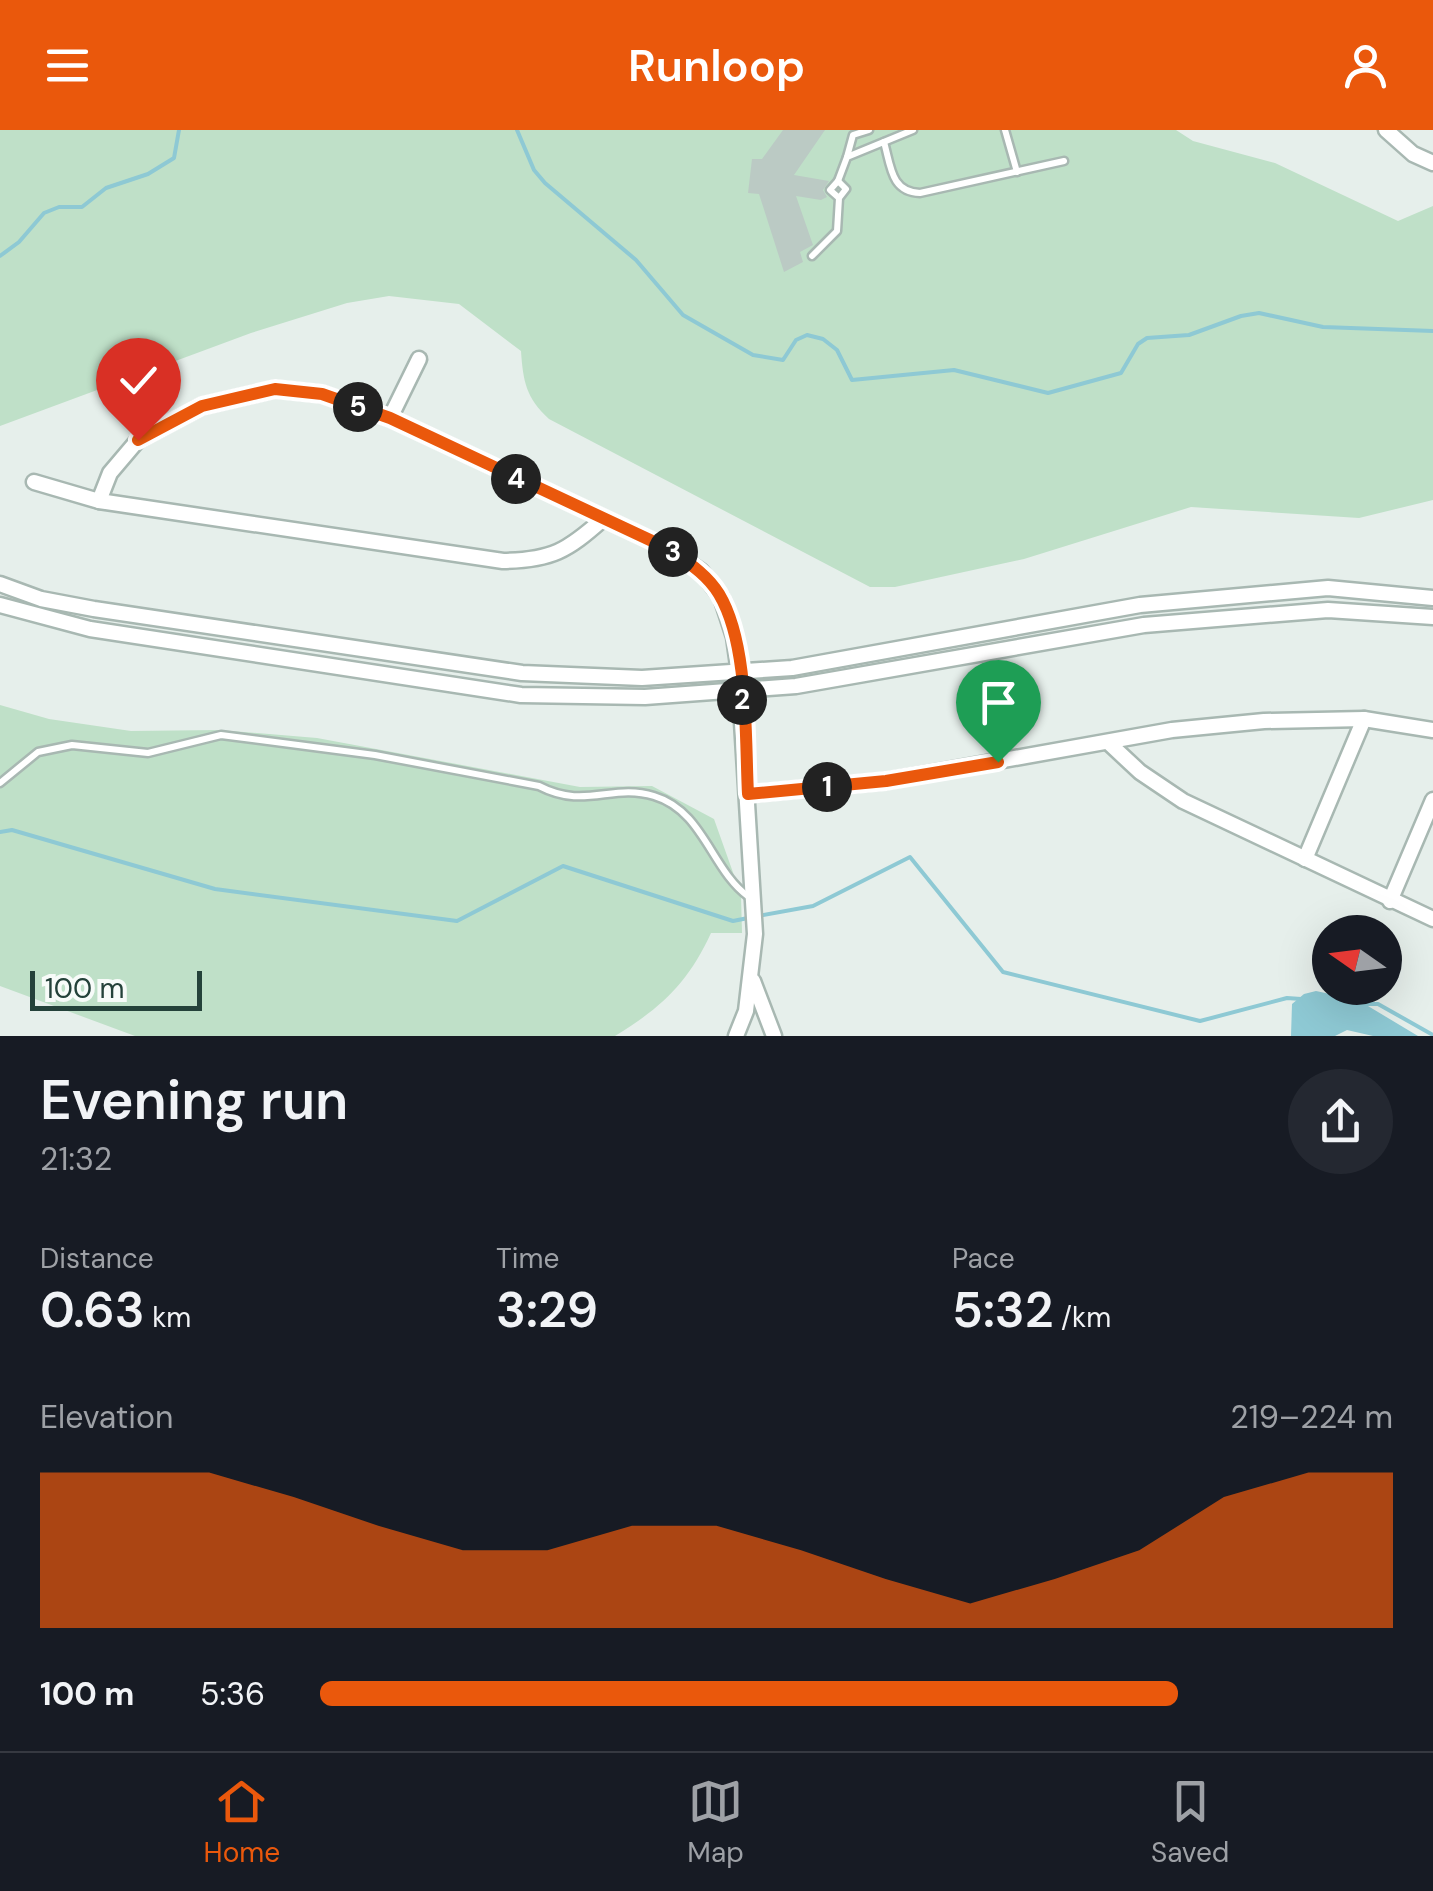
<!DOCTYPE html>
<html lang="en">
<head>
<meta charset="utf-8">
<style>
  :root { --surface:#171b24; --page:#242831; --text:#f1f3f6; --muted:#9ea1a6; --line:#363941; --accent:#ea580c }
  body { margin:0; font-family:"DM Sans",sans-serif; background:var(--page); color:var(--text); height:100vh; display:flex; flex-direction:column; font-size:38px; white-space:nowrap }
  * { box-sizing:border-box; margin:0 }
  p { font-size:32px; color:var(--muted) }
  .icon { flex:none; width:55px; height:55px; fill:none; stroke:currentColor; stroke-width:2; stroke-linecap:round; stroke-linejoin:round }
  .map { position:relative; height:906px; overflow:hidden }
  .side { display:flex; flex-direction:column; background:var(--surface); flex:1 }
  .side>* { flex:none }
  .needle { width:65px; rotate:284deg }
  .controls { position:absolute; left:1312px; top:785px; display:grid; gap:20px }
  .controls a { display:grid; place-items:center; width:90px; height:90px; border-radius:50%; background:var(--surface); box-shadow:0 10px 40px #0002; font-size:50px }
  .scale { position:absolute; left:30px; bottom:25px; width:172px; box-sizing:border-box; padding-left:10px; border:5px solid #24423a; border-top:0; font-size:28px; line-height:35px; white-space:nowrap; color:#24423a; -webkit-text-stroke:8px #f7fbf9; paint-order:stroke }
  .pin { position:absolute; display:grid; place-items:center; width:85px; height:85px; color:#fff; margin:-102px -42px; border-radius:50% 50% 50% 0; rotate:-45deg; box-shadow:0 0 10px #0007 }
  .pin .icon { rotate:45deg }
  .km { position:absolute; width:50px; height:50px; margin:-25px; border-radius:50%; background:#222; color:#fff; font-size:28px; line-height:50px; text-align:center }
  .round { display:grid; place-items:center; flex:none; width:105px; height:105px; border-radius:52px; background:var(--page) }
  .headline { display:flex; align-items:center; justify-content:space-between; height:170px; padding:0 40px }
  h1 { font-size:55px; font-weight:600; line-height:75px }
  .stats { display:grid; grid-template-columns:repeat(3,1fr); gap:15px; height:170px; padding:10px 40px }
  .stats div { display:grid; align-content:center }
  .stats b { font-size:50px; font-weight:600 }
  .stats small { font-size:28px; font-weight:400 }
  .stats p { font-size:28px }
  .chart { height:280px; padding:20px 40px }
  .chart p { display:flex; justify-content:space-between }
  .chart svg { width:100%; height:180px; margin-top:10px; fill:var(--accent); opacity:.7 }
  ul { padding:0 40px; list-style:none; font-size:32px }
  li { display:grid; grid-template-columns:160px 120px 1fr; align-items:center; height:75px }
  li i { height:25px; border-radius:12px; background:var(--accent) }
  header { display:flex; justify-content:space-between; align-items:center; height:130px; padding:0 40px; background:var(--accent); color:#fff; font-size:45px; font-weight:600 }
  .dock { display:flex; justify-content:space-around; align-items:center; height:140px; border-top:2px solid var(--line); background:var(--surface); font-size:28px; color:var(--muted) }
  .dock a { display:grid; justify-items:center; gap:5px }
  .dock .selected { color:var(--accent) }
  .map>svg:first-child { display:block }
</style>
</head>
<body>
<header><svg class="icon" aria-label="menu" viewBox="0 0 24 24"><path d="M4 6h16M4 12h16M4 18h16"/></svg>Runloop<svg class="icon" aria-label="person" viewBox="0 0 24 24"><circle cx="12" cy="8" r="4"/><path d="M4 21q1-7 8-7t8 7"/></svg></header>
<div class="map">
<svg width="1433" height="906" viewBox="0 0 1433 906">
  <rect width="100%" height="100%" fill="#e6efeb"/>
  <g fill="#bfe0c8">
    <path d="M 0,0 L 1176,0 L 1193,11 L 1275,33 L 1398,91 L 1433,76 L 1433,370 L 1359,388 L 1191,377 L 1024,429 L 895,457 L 870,457 L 549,289 C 526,268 523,251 521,221 L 459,174 L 389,166 L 347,173 L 251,203 L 0,296 Z"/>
    <path d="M 0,575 L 49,589 L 131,601 L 219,600 L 317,608 L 580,657 L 652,656 L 714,689 L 741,765 L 742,803 L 711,803 C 688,853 661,878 615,906 L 135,906 L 0,856 Z"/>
  </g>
  <path fill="#8ec9d4" d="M 1316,861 L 1358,870 L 1418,906 L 1373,906 L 1347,900 L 1335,906 L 1291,906 L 1292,874 L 1304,864 Z"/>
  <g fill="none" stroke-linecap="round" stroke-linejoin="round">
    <g stroke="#8ec9d4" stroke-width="4">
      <path d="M 517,0 L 534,40 L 545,53 L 636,130 L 683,185 L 753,225 L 783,230 L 796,210 L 807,205 L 823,209 L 837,220 L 852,250 L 954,240 L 1048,263 L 1121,243 L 1138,214 L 1147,208 L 1189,205 L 1241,186 L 1259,183 L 1323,197 L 1433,201"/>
      <path d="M 0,126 L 19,112 L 44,83 L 59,77 L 82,77 L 106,58 L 148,44 L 174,28 L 179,0"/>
      <path d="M 0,702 L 12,700 L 215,759 L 457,791 L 563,736 L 733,791 L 748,788"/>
      <path d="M 758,786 L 813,776 L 910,727 L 1003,842 L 1200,891 L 1287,868 L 1301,869"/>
      <path d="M 1365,874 L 1378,874 L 1433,905"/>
    </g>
  </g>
  <path fill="#bbcac4" d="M 783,0 L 825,0 L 794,45 L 829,51 L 823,60 L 827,67 L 821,70 L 796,66 L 813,115 L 800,122 L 803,132 L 784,142 L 759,64 L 748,63 L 752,29 L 762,29 Z"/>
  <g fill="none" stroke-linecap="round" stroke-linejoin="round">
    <defs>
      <g id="lane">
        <path d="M 1005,0 L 1017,42"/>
        <path d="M 884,12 C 891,37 891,62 920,63 L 1064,31"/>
        <path d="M 847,27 L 853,5 L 869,0"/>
        <path d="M 838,51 L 847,27 L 913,0"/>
        <path d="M 812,126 L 837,101 L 839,68 L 846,59 L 838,51 L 830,60 L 839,68"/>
        <path d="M 0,653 L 38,622 L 72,615 L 148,623 L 221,605 L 375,625 L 539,656 C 585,680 612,653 654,666 C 704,681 711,740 749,767"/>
      </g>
      <g id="street">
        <path d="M 1386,0 L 1413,24 L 1433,33"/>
        <path d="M 390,288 L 419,229"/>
        <path d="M 34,352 L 99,371 L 503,431 C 552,430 567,421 603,389"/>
        <path d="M 99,371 L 110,343 L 138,310 L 202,276 L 275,259 L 322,264 L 390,288 L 667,418 L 701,441 L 721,467 L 734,507 L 739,543 L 755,804 L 746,881 L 736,906"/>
        <path d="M 0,454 L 41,469 L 94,479 L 522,543 L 642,548 L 792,538 L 1140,475 L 1328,458 L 1433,468"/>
        <path d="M 0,475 L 90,499 L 521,565 L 645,567 L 796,556 L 1144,495 L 1328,480 L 1433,487"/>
        <path d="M 1110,614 L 1140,642 L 1183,671 L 1433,789"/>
        <path d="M 748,664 L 886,651 L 1172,600 L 1264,591 L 1364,589 L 1433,600"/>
        <path d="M 1305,729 L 1364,589"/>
        <path d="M 1390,771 L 1433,670"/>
        <path d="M 753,851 L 774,906"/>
      </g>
    </defs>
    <use href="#lane" stroke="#a8b8b2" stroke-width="11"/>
    <use href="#street" stroke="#a8b8b2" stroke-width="19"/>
    <use href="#lane" stroke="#fff" stroke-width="6"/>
    <use href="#street" stroke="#fff" stroke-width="14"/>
  </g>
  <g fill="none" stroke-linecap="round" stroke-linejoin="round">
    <defs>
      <path id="route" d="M 138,310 L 202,276 L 275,259 L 322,264 L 390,288 L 667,418 C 687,432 706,443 719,464 C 749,514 745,607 748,664 L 886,651 L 998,632"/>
    </defs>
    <use href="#route" stroke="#fff" stroke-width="20"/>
    <use href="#route" stroke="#ea580c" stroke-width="12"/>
  </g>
</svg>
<div class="controls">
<a><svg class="needle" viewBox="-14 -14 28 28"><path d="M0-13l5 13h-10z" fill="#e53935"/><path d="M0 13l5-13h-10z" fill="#9ea1a6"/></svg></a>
</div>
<div class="scale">100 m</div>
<div class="pin" style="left:998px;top:632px;background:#1e9e55"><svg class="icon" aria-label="arrive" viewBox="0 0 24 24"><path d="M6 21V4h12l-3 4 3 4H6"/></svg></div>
<div class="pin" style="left:138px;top:310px;background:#d93025"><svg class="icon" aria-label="check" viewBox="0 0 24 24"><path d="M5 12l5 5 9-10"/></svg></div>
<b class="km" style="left:827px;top:657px">1</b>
<b class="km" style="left:742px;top:570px">2</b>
<b class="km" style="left:673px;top:422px">3</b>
<b class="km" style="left:516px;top:349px">4</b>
<b class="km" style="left:358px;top:277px">5</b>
</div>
<section class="side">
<div class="headline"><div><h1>Evening run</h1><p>21:32</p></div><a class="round"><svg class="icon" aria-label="share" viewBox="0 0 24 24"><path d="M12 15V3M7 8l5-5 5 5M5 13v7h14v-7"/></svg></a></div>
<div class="stats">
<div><p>Distance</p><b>0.63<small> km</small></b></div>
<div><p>Time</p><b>3:29</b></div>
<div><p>Pace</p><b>5:32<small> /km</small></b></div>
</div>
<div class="chart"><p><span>Elevation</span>219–224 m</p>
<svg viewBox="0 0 160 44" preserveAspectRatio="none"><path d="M0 44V6L10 6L20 6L30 12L40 19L50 25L60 25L70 19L80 19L90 25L100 32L110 38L120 32L130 25L140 12L150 6L160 6V44z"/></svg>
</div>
<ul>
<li><b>100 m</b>5:36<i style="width:80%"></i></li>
</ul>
</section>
<nav class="dock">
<a class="selected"><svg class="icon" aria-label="home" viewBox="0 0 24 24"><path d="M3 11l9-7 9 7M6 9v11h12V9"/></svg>Home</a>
<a><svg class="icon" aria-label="map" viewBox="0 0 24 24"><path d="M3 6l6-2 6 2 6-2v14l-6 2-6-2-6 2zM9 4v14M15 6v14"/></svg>Map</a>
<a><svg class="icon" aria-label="saved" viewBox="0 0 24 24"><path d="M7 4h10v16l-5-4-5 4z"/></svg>Saved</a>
</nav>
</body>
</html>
